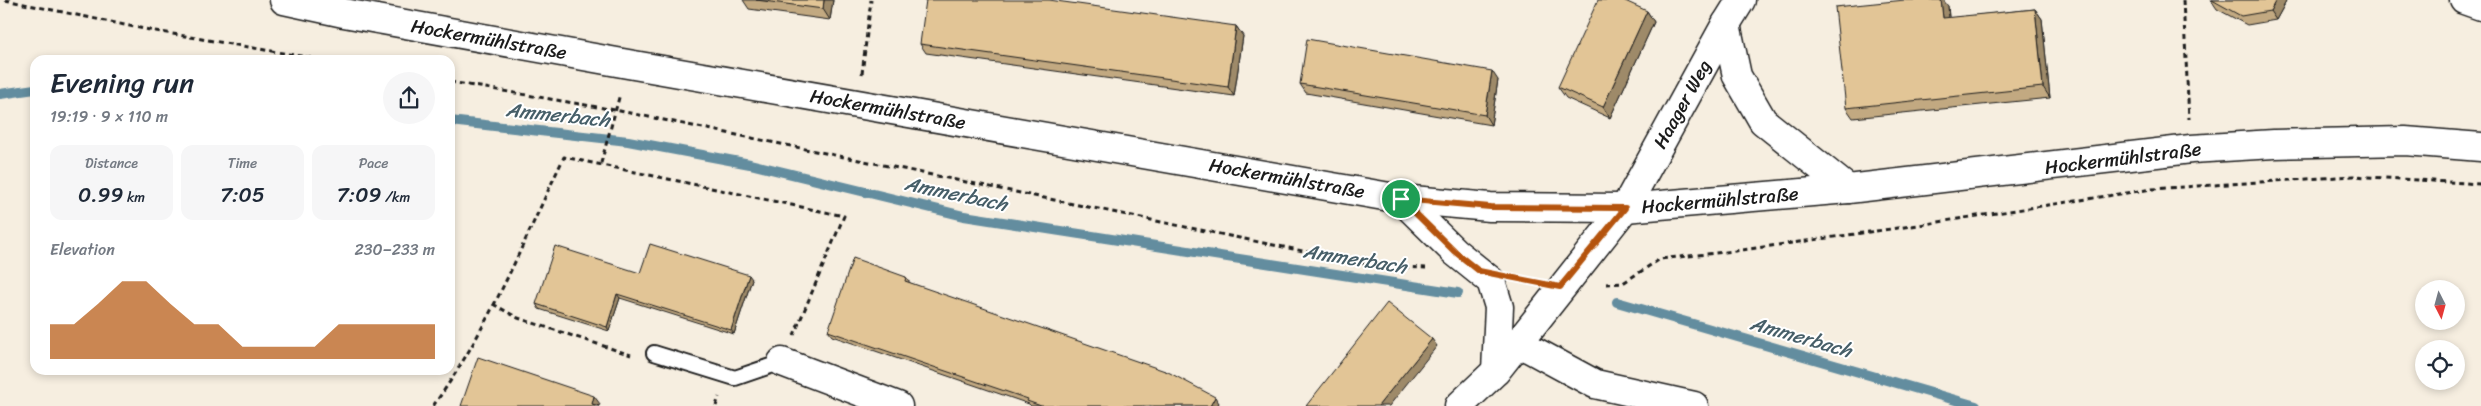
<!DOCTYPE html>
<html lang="en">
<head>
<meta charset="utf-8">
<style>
  :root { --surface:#fff; --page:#f6f6f7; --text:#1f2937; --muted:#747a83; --accent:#b45309 }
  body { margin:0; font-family:Sriracha,sans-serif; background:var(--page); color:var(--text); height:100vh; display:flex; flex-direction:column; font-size:19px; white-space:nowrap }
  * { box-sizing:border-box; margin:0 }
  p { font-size:16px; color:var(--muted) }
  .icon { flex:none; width:28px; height:28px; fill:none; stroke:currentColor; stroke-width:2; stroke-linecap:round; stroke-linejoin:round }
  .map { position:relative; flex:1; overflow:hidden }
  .details { position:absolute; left:30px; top:55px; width:425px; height:320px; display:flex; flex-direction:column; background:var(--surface); border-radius:15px; box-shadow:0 2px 8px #0003 }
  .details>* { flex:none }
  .needle { width:32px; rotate:174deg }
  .tools { position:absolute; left:2415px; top:280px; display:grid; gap:10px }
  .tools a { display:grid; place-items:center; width:50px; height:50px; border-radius:50%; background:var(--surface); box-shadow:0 2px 8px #0003; font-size:25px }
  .pin { position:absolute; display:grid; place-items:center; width:42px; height:42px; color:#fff; margin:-21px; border:2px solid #fff; border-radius:50%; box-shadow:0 1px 5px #0007 }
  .round { display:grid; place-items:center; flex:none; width:52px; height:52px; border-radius:26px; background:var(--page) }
  .summary { display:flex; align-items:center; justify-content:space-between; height:85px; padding:0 20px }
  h1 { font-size:28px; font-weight:600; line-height:38px }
  .metrics { display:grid; grid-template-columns:repeat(3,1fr); gap:8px; height:85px; padding:5px 20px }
  .metrics div { display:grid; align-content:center; border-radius:12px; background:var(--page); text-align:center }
  .metrics b { font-size:21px; font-weight:600 }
  .metrics small { font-size:14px; font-weight:400 }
  .metrics p { font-size:14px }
  .chart { height:140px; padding:10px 20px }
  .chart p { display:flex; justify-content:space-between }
  .chart svg { width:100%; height:90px; margin-top:5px; fill:var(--accent); opacity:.7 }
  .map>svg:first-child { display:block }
</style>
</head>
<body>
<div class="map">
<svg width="2481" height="406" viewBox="0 0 2481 406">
  <rect width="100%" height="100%" fill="#f6eee0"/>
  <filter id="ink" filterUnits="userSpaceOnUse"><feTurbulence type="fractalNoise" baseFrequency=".02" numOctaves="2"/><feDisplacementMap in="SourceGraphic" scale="10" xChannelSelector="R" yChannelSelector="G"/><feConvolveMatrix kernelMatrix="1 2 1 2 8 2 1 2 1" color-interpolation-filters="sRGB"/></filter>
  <g filter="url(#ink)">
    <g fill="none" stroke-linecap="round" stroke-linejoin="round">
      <g stroke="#648d9f" stroke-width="10">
        <path d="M 0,94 L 35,89"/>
        <path d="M 450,121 L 628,141 L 750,164 L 964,216 L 1458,293"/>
        <path d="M 1617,302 L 1976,406"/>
      </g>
      <defs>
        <path id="lane" d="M 654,353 L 735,378 L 782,362"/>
        <g id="street">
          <path d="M 2464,0 L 2481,6"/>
          <path d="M 1519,343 L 1595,384 L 1694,406"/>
          <path d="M 782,362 L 898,406"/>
          <path d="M 1459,406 L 1496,371 L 1625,208"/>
        </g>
        <g id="secondary">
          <path d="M 284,0 L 344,13 L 628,64 L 1401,199 L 1490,207 L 1625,208 L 1848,189 L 2191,149 L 2274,144 L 2405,141 L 2481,147"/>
          <path d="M 1726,24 L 1737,76 L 1763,121 L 1848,189"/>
          <path d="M 1401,199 L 1455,252 L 1491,281 L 1499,307 L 1496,371"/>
          <path d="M 1625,208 L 1726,24 L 1741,0"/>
        </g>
      </defs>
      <use href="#lane" stroke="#1c1c1c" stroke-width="18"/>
      <use href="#street" stroke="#1c1c1c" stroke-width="31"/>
      <use href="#secondary" stroke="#1c1c1c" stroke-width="31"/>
      <g stroke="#1c1c1c" stroke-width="3" stroke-dasharray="5 4" stroke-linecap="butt">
        <path d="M 5,0 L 144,29 L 323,60"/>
        <path d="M 2183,0 L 2189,119"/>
        <path d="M 862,74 L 871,0"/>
        <path d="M 450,82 L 615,110 L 1376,266 L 1426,268"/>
        <path d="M 601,163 L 620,94"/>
        <path d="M 1606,284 L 1623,283 L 1660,259 L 1735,251 L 1919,225 L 2152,189 L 2353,176 L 2481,184"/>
        <path d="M 493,304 L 518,318 L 631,355"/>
        <path d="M 433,406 C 488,331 524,240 564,157 L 844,216 L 794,335"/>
        <path d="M 716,406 L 719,397"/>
      </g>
      <use href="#lane" stroke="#fff" stroke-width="14"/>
      <use href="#street" stroke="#fff" stroke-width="28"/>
      <use href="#secondary" stroke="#fff" stroke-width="28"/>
    </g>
    <g fill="#c2a981" stroke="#1c1c1c">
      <path d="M 743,0 L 833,0 L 830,20 L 749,9 Z"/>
      <path d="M 2211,0 L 2287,0 L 2276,20 L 2247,25 L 2217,9 Z"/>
      <path d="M 1948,6 L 1949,18 L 2035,9 L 2042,19 L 2050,98 L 1853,118 L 1846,108 Z"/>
      <path d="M 1647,11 L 1654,22 L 1610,118 L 1566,98 L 1558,87 Z"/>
      <path d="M 1236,26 L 1243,36 L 1234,96 L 926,53 L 920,44 Z"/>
      <path d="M 1498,80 L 1491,125 L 1306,93 L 1300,84 Z"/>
      <path d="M 640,273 L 752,279 L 734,334 L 620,298 L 609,331 L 539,309 L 536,304 Z"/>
      <path d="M 906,277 L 910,283 L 1219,403 L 1217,406 L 1031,406 L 1029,404 L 832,336 L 828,331 Z"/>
    </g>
    <g fill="#9e8a69" stroke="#1c1c1c">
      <path d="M 824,0 L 833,0 L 830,20 L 823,9 Z"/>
      <path d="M 1941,0 L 1943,0 L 1948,6 L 1950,29 L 1943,18 Z"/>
      <path d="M 2276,0 L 2287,0 L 2276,20 L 2270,11 Z"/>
      <path d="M 2035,9 L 2042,19 L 2050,98 L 2043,87 Z"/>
      <path d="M 1647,11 L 1654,22 L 1610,118 L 1603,107 Z"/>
      <path d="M 1236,26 L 1243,36 L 1234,96 L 1228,87 Z"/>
      <path d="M 1492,71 L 1498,80 L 1491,125 L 1485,115 Z"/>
      <path d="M 749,275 L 752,279 L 734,334 L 731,330 Z"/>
      <path d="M 617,294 L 620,298 L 609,331 L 607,327 Z"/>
      <path d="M 1432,339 L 1437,346 L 1389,406 L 1378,406 Z"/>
      <path d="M 594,396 L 600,404 L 599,406 L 592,404 Z"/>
      <path d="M 1215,397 L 1219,403 L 1217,406 L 1210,406 Z"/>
    </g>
    <g fill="#e2c596" stroke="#1c1c1c">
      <path d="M 756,0 L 824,0 L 823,9 Z"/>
      <path d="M 926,0 L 1049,0 L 1236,26 L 1228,87 L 920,44 Z"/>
      <path d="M 1598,0 L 1623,0 L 1647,11 L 1603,107 L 1558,87 Z"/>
      <path d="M 1905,0 L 1941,0 L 1943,18 L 2035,9 L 2043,87 L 1846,108 L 1835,7 Z"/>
      <path d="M 2212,0 L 2276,0 L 2270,11 L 2241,16 Z"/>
      <path d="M 1307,39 L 1492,71 L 1485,115 L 1300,84 Z"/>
      <path d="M 650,244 L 749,275 L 731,330 L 617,294 L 607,327 L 536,304 L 555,246 L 640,273 Z"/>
      <path d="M 853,258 L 906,277 L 905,281 L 1168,372 L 1215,397 L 1210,406 L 1041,406 L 1027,401 L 1028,399 L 828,331 Z"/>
      <path d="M 1387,303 L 1432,339 L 1378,406 L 1306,406 Z"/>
      <path d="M 478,357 L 594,396 L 592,404 L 599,406 L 461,406 Z"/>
    </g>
  </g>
  <g fill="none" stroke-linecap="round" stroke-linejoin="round" filter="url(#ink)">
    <defs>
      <path id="route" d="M 1401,199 L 1490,207 L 1625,208 L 1560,287 L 1479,271 L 1455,252 Z"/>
    </defs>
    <use href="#route" stroke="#fff" stroke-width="10"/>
    <use href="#route" stroke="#b45309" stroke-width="6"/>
  </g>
  <g text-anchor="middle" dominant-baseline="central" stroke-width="4" stroke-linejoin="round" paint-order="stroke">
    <g font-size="19" fill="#1c1c1c" stroke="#fff">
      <text transform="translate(489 39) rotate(10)">Hockermühlstraße</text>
      <text transform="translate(1682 104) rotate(-61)">Haager Weg</text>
      <text transform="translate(888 109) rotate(10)">Hockermühlstraße</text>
      <text transform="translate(2123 158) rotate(-7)">Hockermühlstraße</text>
      <text transform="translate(1287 178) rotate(10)">Hockermühlstraße</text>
      <text transform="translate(1720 200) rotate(-5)">Hockermühlstraße</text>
    </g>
    <g font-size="20" font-style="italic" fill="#465e68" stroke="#fff">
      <text transform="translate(558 115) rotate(6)">Ammerbach</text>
      <text transform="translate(956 194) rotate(12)">Ammerbach</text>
      <text transform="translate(1355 259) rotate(9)">Ammerbach</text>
      <text transform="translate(1801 337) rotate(16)">Ammerbach</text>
    </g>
  </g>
</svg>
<div class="tools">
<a><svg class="needle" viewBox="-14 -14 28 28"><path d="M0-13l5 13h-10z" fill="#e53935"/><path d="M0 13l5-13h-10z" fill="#747a83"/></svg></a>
<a><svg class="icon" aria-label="locate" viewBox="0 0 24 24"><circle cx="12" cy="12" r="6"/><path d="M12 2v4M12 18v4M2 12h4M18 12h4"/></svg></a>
</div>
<div class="pin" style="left:1401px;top:199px;background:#1e9e55"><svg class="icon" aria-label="arrive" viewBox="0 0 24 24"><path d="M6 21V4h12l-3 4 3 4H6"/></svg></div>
<section class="details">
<div class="summary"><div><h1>Evening run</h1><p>19:19 · 9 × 110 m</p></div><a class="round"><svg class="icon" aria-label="share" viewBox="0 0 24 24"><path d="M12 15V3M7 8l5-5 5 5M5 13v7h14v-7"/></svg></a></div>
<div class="metrics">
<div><p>Distance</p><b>0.99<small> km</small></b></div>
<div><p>Time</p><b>7:05</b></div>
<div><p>Pace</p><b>7:09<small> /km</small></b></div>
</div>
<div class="chart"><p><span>Elevation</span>230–233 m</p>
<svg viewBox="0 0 160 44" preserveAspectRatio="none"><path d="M0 44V27L10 27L20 17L30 6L40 6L50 17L60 27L70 27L80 38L90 38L100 38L110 38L120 27L130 27L140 27L150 27L160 27V44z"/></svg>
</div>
</section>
</div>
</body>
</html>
